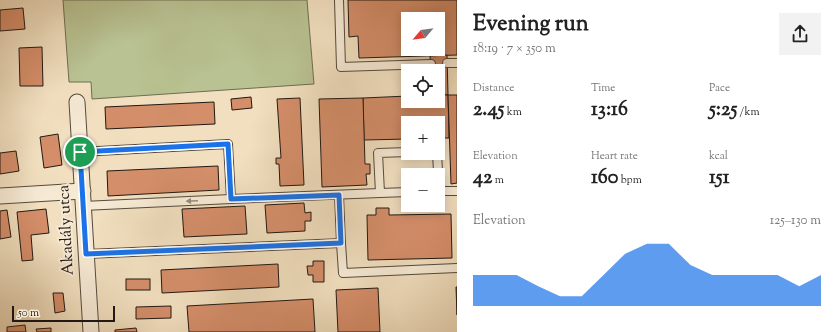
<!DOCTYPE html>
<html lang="en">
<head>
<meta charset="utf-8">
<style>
  :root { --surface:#fff; --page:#f2f2f2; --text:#222; --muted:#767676; --accent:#1a73e8 }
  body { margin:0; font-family:"Sorts Mill Goudy",serif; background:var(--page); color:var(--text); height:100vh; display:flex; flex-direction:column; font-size:15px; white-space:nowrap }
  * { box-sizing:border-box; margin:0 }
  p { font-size:13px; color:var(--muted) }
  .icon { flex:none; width:22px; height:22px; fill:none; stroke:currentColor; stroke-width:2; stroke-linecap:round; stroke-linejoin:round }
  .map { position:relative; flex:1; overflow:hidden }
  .details { display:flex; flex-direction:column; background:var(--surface); width:380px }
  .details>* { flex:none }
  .needle { width:26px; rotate:241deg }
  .controls { position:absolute; left:401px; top:12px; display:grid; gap:8px }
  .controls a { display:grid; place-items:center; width:44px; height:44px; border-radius:0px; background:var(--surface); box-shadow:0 2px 10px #0003; font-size:20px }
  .scale { position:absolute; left:12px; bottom:10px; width:103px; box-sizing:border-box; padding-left:4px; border:2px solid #231813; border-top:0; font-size:11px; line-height:14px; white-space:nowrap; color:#231813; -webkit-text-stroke:3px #f6ead5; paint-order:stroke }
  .pin { position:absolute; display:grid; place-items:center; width:34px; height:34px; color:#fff; margin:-17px; border:2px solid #fff; border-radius:50%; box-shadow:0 1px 4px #0007 }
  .round { display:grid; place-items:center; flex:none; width:42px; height:42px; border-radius:0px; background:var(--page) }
  .head { display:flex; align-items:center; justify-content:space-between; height:68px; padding:0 16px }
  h1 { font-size:22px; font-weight:800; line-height:30px }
  .metrics { display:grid; grid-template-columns:repeat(3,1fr); gap:6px; height:68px; padding:4px 16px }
  .metrics div { display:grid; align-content:center }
  .metrics b { font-size:20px; font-weight:800 }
  .metrics small { font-size:11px; font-weight:400 }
  .metrics p { font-size:11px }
  .chart { height:112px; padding:8px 16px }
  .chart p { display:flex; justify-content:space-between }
  .chart svg { width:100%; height:72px; margin-top:4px; fill:var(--accent); opacity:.7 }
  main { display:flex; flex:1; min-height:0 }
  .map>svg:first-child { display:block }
</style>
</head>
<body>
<main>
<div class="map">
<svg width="457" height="332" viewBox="0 0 457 332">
  <rect width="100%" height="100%" fill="#f1dfbf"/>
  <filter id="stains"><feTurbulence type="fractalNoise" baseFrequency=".005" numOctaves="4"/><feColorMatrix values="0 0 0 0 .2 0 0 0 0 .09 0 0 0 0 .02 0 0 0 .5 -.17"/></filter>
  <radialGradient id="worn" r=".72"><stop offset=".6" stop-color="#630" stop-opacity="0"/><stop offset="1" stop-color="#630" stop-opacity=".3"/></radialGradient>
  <path fill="#b9c292" stroke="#6e6d52" d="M 63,0 L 307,0 L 314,84 L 92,99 L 91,82 L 69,82 Z"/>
  <g fill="#d48e6a" stroke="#231813" fill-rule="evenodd">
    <path d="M 348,0 L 457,0 L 457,55 L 359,58 L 358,36 L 349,37 ZM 408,19 L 438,19 L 438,49 L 408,49 Z"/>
    <path d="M 23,8 L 25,29 L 0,31 L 0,10 Z"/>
    <path d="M 42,47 L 43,86 L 20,86 L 19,48 Z"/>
    <path d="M 447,55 L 448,95 L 438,95 L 438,71 L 431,71 L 430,56 Z"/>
    <path d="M 438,95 L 448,95 L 449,138 L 438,138 L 438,123 L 408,123 L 408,139 L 364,140 L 363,98 L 408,96 L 408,101 L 438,101 Z"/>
    <path d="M 448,95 L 457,95 L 457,183 L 451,184 Z"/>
    <path d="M 251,97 L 252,108 L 232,110 L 231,99 Z"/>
    <path d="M 300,98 L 304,185 L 280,186 L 279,164 L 276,164 L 276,158 L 281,158 L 277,99 Z"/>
    <path d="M 363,98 L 365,164 L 370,164 L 370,174 L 366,174 L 367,185 L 322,187 L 319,99 Z"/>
    <path d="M 214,102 L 215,124 L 106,129 L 105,107 Z"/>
    <path d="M 58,134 L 62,165 L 44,168 L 40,137 Z"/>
    <path d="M 16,151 L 19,171 L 0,174 L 0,153 Z"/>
    <path d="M 218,166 L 219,190 L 108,196 L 107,171 Z"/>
    <path d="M 304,203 L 305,213 L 311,212 L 311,221 L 305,221 L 305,231 L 267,233 L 265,205 Z"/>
    <path d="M 245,206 L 247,234 L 184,237 L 182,209 Z"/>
    <path d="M 376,208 L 389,208 L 389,215 L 451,214 L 452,258 L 368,260 L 367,215 L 376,215 Z"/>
    <path d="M 46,209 L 49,233 L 31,235 L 33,260 L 22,261 L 17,212 Z"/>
    <path d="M 7,210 L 11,237 L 0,239 L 0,211 Z"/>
    <path d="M 313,261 L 324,261 L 324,282 L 313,282 L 313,275 L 308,275 L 307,266 L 313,266 Z"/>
    <path d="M 278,264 L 279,287 L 162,293 L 161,270 Z"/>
    <rect x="126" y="279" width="24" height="11"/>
    <path d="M 456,287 L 457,287 L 457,315 Z"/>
    <path d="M 378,288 L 380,332 L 338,332 L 336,290 Z"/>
    <path d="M 53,293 L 63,293 L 65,311 L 55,313 Z"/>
    <path d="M 313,299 L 315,332 L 189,332 L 187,306 Z"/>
    <path d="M 171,306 L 171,318 L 136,319 L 136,307 Z"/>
    <path d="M 25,325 L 26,332 L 7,332 L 7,327 Z"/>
    <path d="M 51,328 L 51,332 L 37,332 L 36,329 Z"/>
    <path d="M 136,328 L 137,332 L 115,332 L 115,330 Z"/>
  </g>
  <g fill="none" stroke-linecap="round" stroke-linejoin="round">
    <defs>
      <g id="lane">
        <path d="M 339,0 L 341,67 L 431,64"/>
        <path d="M 447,63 L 457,63"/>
        <path d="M 80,152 L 228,144 L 231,199"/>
        <path d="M 408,152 L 378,153 L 380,193 L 408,192"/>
        <path d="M 437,153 L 439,191 L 438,191"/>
        <path d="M 439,191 L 457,191"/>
        <path d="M 339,195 L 341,243 L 343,273 L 457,268"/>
        <path d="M 83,206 L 231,199 L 380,193"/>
        <path d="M 86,254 L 341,243"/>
      </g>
      <g id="street">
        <path d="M 77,102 L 91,332"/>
        <path d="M 0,196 L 83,191"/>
      </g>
    </defs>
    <use href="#lane" stroke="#564a3e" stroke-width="10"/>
    <use href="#street" stroke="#564a3e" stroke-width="17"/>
    <use href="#lane" stroke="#f6ead5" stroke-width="8"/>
    <use href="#street" stroke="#f6ead5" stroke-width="15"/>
  </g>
  <defs><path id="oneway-solid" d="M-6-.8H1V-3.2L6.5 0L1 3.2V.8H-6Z"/></defs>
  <use fill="#978c7e" href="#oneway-solid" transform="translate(192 201) rotate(177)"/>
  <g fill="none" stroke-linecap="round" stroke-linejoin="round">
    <defs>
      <path id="route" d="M 228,144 L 231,199 L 339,195 L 341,243 L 86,254 L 80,152 Z"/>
    </defs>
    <use href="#route" stroke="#fff" stroke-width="8"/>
    <use href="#route" stroke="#1a73e8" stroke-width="5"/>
  </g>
  <g text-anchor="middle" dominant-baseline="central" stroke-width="4" stroke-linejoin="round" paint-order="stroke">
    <g font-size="16" fill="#231813" stroke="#f6ead5">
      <text transform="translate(67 230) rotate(-93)">Akadály utca</text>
    </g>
  </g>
  <rect width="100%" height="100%" filter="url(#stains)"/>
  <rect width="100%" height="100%" fill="url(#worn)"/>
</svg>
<div class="controls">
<a><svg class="needle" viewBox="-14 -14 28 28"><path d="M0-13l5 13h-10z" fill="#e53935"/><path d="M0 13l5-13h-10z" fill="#767676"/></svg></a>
<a><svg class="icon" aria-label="locate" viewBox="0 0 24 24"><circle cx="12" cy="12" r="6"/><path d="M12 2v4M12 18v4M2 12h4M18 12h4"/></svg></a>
<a>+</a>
<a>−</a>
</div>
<div class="scale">50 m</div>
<div class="pin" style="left:80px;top:152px;background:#1e9e55"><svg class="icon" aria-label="arrive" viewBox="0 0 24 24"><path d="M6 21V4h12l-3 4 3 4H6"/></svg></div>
</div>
<section class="details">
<div class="head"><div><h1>Evening run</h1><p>18:19 · 7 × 350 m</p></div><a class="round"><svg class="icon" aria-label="share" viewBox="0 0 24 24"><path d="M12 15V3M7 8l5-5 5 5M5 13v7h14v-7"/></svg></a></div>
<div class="metrics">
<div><p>Distance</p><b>2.45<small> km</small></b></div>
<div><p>Time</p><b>13:16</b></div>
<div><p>Pace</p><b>5:25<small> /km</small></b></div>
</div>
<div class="metrics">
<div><p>Elevation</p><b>42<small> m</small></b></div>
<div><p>Heart rate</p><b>160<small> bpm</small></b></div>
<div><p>kcal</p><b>151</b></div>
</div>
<div class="chart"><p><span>Elevation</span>125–130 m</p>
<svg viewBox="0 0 160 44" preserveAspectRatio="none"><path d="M0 44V25L10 25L20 25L30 32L40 38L50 38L60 25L70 12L80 6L90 6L100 19L110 25L120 25L130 25L140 25L150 32L160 25V44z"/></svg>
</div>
</section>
</main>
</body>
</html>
